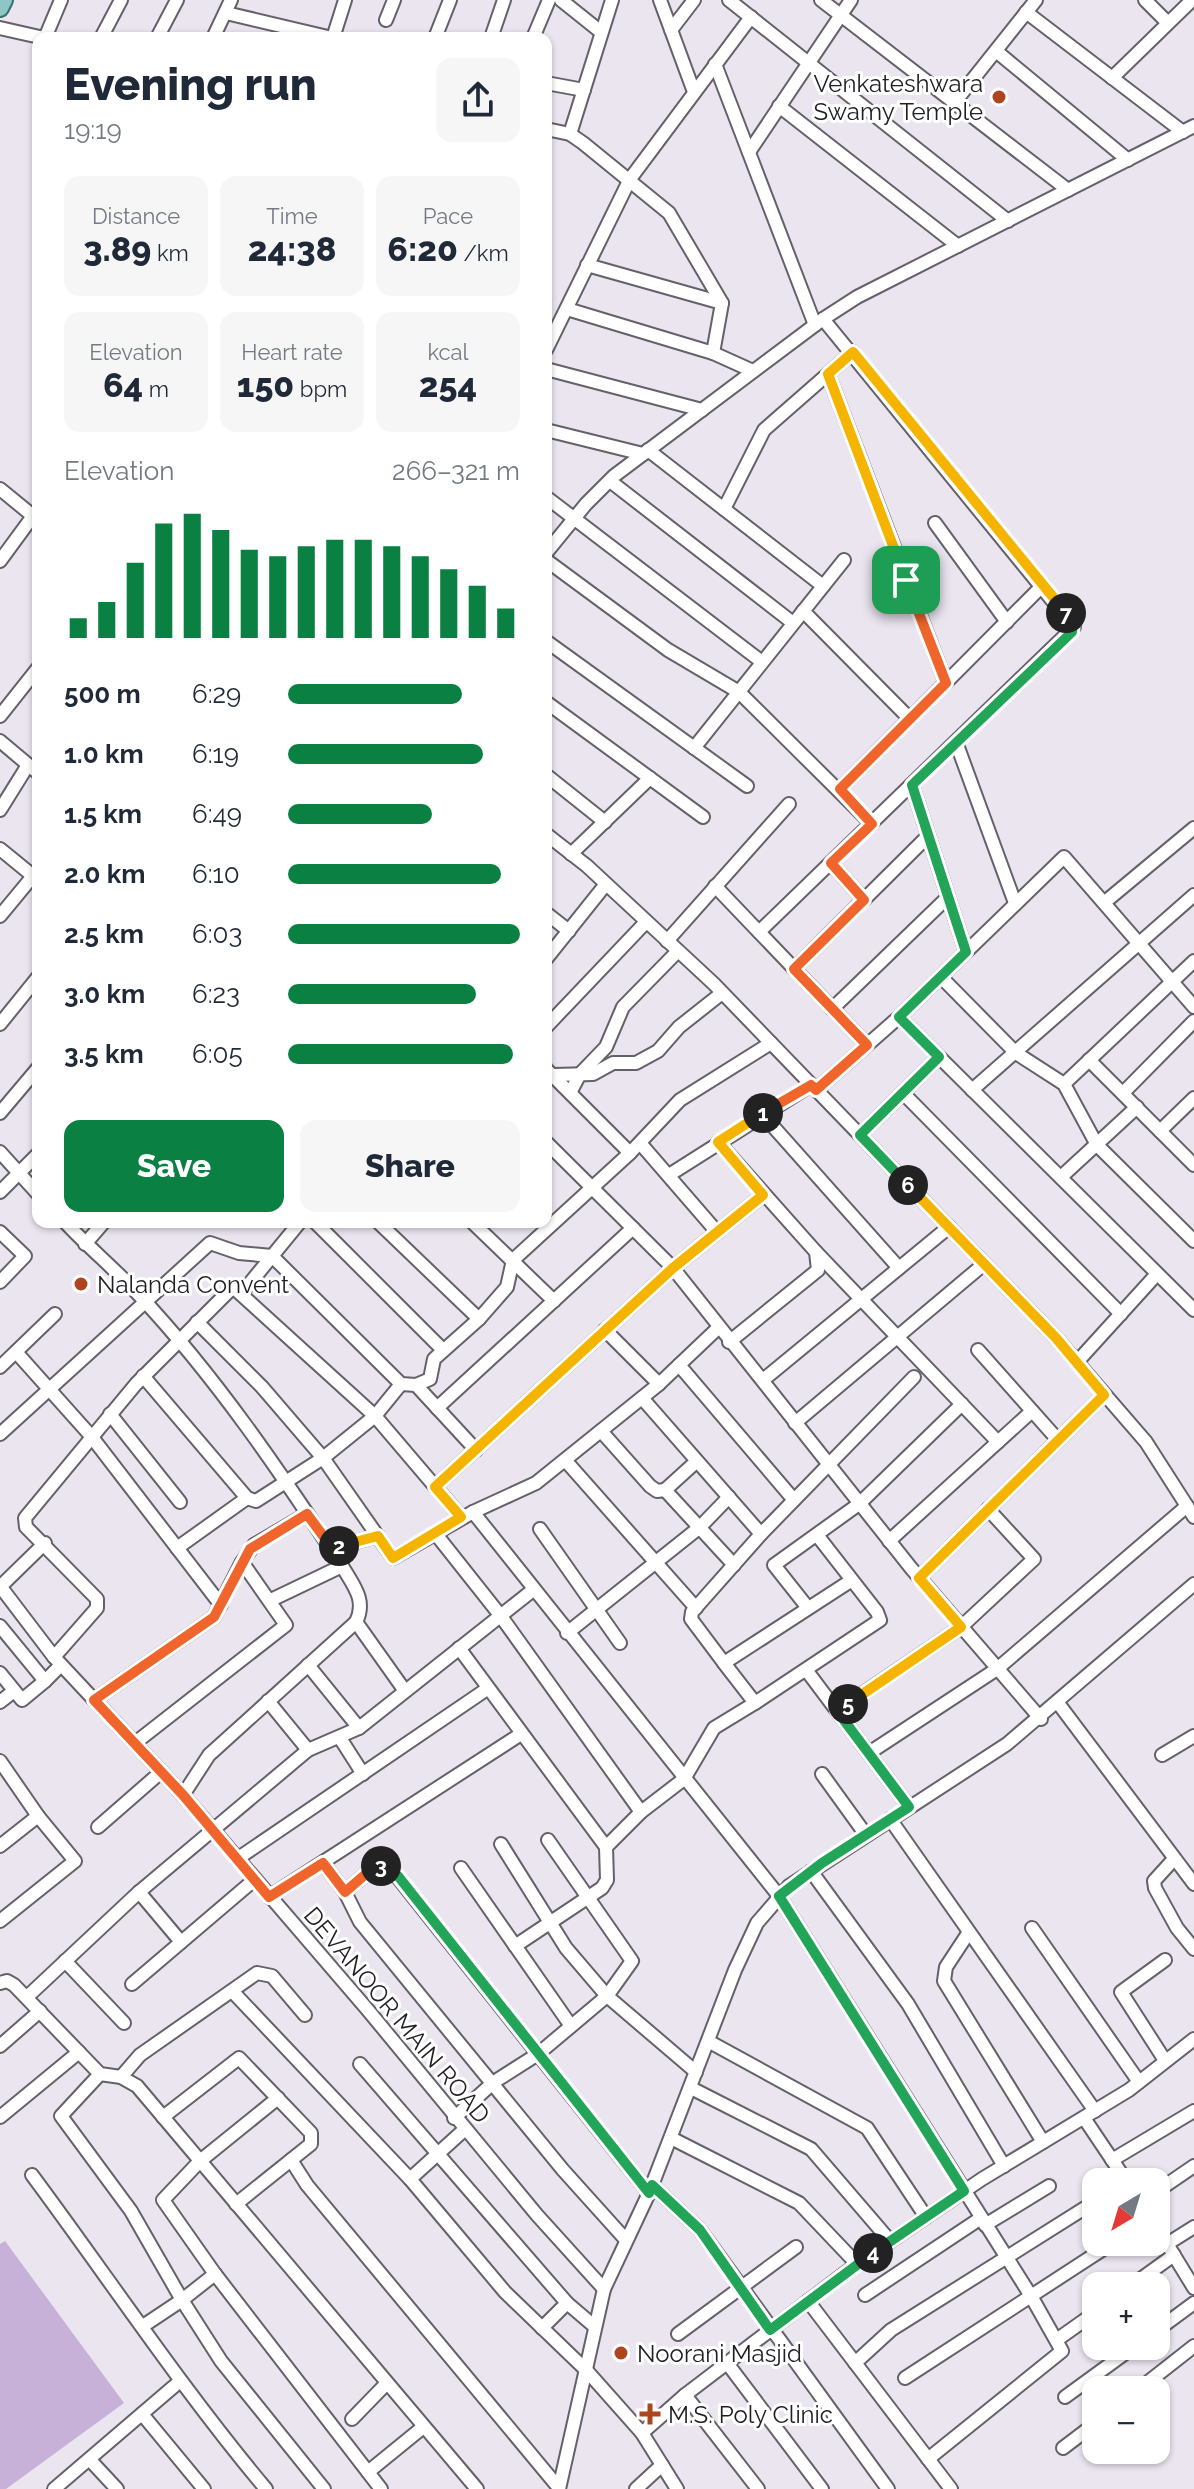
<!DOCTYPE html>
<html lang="en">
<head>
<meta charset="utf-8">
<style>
  :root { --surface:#fff; --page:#f6f6f7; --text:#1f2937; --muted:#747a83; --accent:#0b8043 }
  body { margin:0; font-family:Raleway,sans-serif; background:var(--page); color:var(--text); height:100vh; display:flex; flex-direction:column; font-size:30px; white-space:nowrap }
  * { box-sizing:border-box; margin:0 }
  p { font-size:26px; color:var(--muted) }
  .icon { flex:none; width:44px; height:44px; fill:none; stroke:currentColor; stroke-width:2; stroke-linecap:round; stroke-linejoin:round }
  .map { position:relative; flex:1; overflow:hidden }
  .sheet { position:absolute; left:32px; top:32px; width:520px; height:1196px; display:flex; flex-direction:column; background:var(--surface); border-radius:16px; box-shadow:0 2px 6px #0004 }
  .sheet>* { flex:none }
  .needle { width:52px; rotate:218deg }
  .buttons { position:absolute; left:1082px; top:2168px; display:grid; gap:16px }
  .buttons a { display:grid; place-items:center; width:88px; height:88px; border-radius:16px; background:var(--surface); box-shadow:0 2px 6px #0004; font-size:40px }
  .pin { position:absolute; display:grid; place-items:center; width:68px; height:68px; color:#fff; margin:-34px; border-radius:16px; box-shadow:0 4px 12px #0006 }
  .km { position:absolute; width:40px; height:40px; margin:-20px; border-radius:50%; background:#222; color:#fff; font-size:22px; line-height:40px; text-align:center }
  .round { display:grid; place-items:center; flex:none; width:84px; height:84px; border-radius:16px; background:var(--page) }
  .overview { display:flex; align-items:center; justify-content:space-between; height:136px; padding:0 32px }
  h1 { font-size:44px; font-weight:800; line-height:60px }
  .stats { display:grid; grid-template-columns:repeat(3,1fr); gap:12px; height:136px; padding:8px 32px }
  .stats div { display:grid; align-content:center; border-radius:16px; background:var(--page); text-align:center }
  .stats b { font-size:34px; font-weight:800 }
  .stats small { font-size:22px; font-weight:400 }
  .stats p { font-size:22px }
  .chart { height:224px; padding:16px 32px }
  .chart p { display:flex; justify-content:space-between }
  .chart svg { width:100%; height:144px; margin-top:8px; stroke:var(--accent); stroke-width:6 }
  .action { display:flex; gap:16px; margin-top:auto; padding:16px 32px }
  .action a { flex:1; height:92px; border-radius:16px; background:var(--accent); color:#fff; font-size:32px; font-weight:800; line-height:92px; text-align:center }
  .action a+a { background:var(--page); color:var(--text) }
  ul { padding:0 32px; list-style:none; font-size:26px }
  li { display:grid; grid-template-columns:128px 96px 1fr; align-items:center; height:60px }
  li i { height:20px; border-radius:10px; background:var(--accent) }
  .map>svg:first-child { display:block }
</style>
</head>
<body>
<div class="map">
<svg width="1194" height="2489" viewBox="0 0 1194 2489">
  <rect width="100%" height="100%" fill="#ebe5f0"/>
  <path fill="#c7b1d9" d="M 5,2241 L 124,2403 L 6,2489 L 0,2489 L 0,2244 Z"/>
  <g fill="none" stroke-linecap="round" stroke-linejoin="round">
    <defs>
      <g id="minor">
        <path d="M 561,0 L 601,32"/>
        <path d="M 660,0 L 694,92"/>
        <path d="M 729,0 L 1008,221"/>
        <path d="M 821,0 L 1068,190"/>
        <path d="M 1145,0 L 1168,23"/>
        <path d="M 1026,12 L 1183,132"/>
        <path d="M 226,13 L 332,38"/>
        <path d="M 386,20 L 394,0"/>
        <path d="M 0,28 L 44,38"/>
        <path d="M 671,30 L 694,0"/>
        <path d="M 45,38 L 61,0"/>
        <path d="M 101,38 L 121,0"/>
        <path d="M 157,38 L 177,0"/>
        <path d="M 213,38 L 231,0"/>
        <path d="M 333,38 L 345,0"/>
        <path d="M 435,38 L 450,0"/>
        <path d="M 491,38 L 504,0"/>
        <path d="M 533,38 L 549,0"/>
        <path d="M 996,51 L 1128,160"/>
        <path d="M 715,64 L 815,325"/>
        <path d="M 1112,78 L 1192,0"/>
        <path d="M 546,83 L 584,90"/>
        <path d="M 954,103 L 1036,0"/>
        <path d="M 779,106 L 958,246"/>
        <path d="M 546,129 L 570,134 L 583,143 L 669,213 L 722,303 L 713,353 L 753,371"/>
        <path d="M 570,134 L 612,0"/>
        <path d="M 749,152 L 851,0"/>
        <path d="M 587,265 L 722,303"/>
        <path d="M 567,309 L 713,353"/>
        <path d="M 546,350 L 630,179 L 751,17"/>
        <path d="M 546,369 L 702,410"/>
        <path d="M 828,374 L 946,683"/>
        <path d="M 546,430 L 643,454"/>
        <path d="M 648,450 L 823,586"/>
        <path d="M 610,481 L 793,623"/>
        <path d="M 0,489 L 38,520"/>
        <path d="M 546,497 L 762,662"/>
        <path d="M 724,509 L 764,430 L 853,352"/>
        <path d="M 935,523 L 1007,622"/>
        <path d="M 546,553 L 586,504 L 614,476 L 823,319 L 857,297 L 1194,126"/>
        <path d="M 546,560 L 668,650 L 739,692 L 872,824"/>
        <path d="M 0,561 L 33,516"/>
        <path d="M 803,611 L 910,719"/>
        <path d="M 546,641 L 747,786"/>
        <path d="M 546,702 L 703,817"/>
        <path d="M 0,716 L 38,668"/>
        <path d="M 0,741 L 38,773"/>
        <path d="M 956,742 L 1015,903"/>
        <path d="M 694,748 L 844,560"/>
        <path d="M 546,775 L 605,822"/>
        <path d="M 912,785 L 966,952"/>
        <path d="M 840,789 L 1043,585"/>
        <path d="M 0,810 L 28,765"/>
        <path d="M 546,834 L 587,866 L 714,984 L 1056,1338 L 1146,1442 L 1194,1517"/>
        <path d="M 0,849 L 38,880"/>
        <path d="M 571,854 L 650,778"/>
        <path d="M 831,863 L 864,900"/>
        <path d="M 715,886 L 867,1045"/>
        <path d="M 1105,902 L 1194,828"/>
        <path d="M 546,913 L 569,931"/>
        <path d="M 0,916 L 38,870"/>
        <path d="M 759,932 L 1074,627 L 823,319"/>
        <path d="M 667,941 L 789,804"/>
        <path d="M 546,959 L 606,884"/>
        <path d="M 794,969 L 928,836"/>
        <path d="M 941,977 L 1016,1053 L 1064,1084 L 1097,1145 L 1194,1241"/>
        <path d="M 832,1009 L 948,897"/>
        <path d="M 899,1017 L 1194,1310"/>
        <path d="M 0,1024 L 38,977"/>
        <path d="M 546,1027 L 646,922"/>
        <path d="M 1089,1060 L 1194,1165"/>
        <path d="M 546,1069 L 630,1153"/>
        <path d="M 553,1075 L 593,1074 L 613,1063 L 636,1063 L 658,1051 L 679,1027 L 722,993"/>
        <path d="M 1064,1084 L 1194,961"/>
        <path d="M 816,1090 L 899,1017 L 1064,857 L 1194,1007"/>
        <path d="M 972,1090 L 1194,895"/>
        <path d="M 571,1091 L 580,1074 L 606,1047 L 623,1007 L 678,951"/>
        <path d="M 903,1093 L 1121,1314"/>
        <path d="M 1123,1093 L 1194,1021"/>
        <path d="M 0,1113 L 38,1068"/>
        <path d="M 762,1114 L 899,1268"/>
        <path d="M 1160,1131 L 1194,1098"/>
        <path d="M 860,1135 L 939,1057"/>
        <path d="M 546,1142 L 673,1268 L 911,1568 L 1041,1719"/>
        <path d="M 718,1142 L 816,1252 L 818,1270 L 729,1342"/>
        <path d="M 640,1143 L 717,1232"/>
        <path d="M 0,1152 L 38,1194"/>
        <path d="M 669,1175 L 811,1085"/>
        <path d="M 1061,1177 L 1137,1107"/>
        <path d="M 0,1192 L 38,1154"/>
        <path d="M 65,1222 C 88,1247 116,1270 139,1295 C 216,1377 281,1473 342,1566 L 271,1600"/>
        <path d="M 315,1222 L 443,1350"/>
        <path d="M 378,1222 L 479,1319"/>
        <path d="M 472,1222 L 554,1301"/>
        <path d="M 0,1232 L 25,1256 L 0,1282"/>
        <path d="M 85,1244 L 104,1222"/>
        <path d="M 816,1252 L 998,1442"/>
        <path d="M 241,1294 L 300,1222"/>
        <path d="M 197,1322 L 262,1387 L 323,1458 L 375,1416 L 401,1384"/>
        <path d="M 605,1330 L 659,1384"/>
        <path d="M 978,1350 L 1058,1440"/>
        <path d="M 16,1352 L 91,1436 L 221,1605"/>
        <path d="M 1077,1362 L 1156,1275"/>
        <path d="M 679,1365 L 794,1500"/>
        <path d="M 0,1367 L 55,1314"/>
        <path d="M 143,1376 L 247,1498 L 256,1501 L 323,1458 L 393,1558 L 473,1512 L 779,1896 L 1031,2296 L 1062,2351 L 928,2459"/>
        <path d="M 763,1380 L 949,1227"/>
        <path d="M 416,1385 L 476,1450"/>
        <path d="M 642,1398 L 761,1534"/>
        <path d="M 437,1408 L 633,1228"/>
        <path d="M 110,1414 L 180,1502"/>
        <path d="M 795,1423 L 984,1264"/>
        <path d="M 601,1431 L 650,1486 L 657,1491 L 665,1490 L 734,1565"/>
        <path d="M 0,1434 L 210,1243 L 239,1253 L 272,1256 L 401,1384 L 416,1385 L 430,1379 L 434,1359 L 479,1319 L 507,1287 L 513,1260 L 630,1153 L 680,1100 L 771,1043"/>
        <path d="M 565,1460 L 696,1608"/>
        <path d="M 435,1487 L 673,1268 L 763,1195"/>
        <path d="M 665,1490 L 697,1461"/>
        <path d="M 473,1512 L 536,1483 L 659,1384 L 718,1328"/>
        <path d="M 540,1529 L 620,1643"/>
        <path d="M 435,1533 L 500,1615 L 641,1812"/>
        <path d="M 817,1535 L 877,1612 L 880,1620 L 755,1703 L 724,1663 L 852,1580"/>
        <path d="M 889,1541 L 1032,1411"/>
        <path d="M 177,1548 L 247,1498"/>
        <path d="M 332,1548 L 378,1536"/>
        <path d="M 242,1562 L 254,1545 L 307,1514"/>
        <path d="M 919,1578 L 1104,1395"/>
        <path d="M 0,1586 L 54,1657 L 183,1795 L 367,2009 L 537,2215 L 604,2289"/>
        <path d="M 0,1587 L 45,1543"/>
        <path d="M 808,1608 L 774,1565 L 859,1504 L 962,1404"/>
        <path d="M 356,1622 L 405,1691"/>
        <path d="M 0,1626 L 45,1681 L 61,1665"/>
        <path d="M 567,1633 L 700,1527 L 729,1497"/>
        <path d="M 459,1648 L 606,1847"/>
        <path d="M 54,1657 L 97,1608 L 97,1599 L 26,1527 L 25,1518 L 136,1384 L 233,1287 L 375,1416 L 461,1517"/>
        <path d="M 724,1663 L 691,1619 L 692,1612 L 761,1534 L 914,1377"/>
        <path d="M 308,1665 L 359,1728"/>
        <path d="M 807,1671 L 909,1807"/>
        <path d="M 0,1673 L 22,1700 L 45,1681"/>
        <path d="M 94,1700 L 214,1617 L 242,1562 L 286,1625 L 135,1743"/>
        <path d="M 268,1701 L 308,1750"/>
        <path d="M 0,1702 L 14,1691"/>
        <path d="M 1058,1703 L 1194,1884"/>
        <path d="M 837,1711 L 961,1627 L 1034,1559 L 988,1509"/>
        <path d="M 340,1738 L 363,1774"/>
        <path d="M 869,1753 L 997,1669 L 1187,1506"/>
        <path d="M 1162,1755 L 1194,1736"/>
        <path d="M 0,1761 L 38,1816 L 75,1861 L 0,1921"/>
        <path d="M 822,1774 L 866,1835"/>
        <path d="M 183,1795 L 209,1755 L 356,1622 C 367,1600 353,1585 342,1566"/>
        <path d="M 890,1819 L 1095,2111"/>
        <path d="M 98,1827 L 161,1772"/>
        <path d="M 501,1844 L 566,1948 L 607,1996 L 696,2072"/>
        <path d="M 0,1846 L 38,1816"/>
        <path d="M 237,1859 L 487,1689"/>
        <path d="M 1174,1859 L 1154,1881 L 1155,1888 L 1177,1928 L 1194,1949"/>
        <path d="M 323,1863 L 345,1892 L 360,1922 L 563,2170 L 626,2240"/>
        <path d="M 461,1868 L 571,2026"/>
        <path d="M 811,1871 L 908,2004 L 1004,2166"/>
        <path d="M 139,1892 L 181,1942"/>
        <path d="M 345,1892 L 375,1866 L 392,1870 L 538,2054 L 607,1996 L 632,1961 L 548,1840"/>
        <path d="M 269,1897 L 521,1734"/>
        <path d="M 1032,1928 L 1139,2082"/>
        <path d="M 969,1932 L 946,1967 L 944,1981 L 1043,2142"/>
        <path d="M 515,1946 L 602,1888 L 607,1880 L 606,1847 L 641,1812 L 684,1779 L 714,1728 L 755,1703"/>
        <path d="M 65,1961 L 124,2023"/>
        <path d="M 0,1983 L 7,1981 L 14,1985 L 100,2074 L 121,2077 L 137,2086 L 477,2489"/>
        <path d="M 132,1984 L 254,1880"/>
        <path d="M 232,1991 L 410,2179 L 505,2292 L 587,2371 L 642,2433 L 677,2489"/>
        <path d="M 27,1997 L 139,1892 L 308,1750 L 359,1728 L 533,1590"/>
        <path d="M 708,2041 L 867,2128 L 926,2217"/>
        <path d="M 0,2046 L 40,2011"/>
        <path d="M 1164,2059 L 1121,1992 L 1165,1960"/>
        <path d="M 360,2064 L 567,2303 L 594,2326"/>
        <path d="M 100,2074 L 61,2116 L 131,2211 L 182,2300 L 215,2274 L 381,2489"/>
        <path d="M 121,2077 L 140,2055 L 257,1973 L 272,1976 L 305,2015"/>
        <path d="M 691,2088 L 811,2149 L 890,2241"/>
        <path d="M 0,2117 L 79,2052"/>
        <path d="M 163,2117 L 239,2058 L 311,2133 L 311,2144 L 236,2204"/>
        <path d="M 454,2118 L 494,2082 L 538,2054 L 649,2193"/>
        <path d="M 1084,2118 L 1127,2182"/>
        <path d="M 671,2138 L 799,2203 L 857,2264"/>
        <path d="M 291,2160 L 307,2185 L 559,2488"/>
        <path d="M 1112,2160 L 1194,2111"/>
        <path d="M 32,2175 C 110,2280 182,2389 266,2489"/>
        <path d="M 410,2179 L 464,2130"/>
        <path d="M 652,2185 L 700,2230 L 888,2489"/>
        <path d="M 1156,2192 L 1194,2166"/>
        <path d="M 985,2225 L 1049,2186"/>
        <path d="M 1156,2226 L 1194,2288"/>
        <path d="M 1167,2244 L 1194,2227"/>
        <path d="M 215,2274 L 163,2200 L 200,2161 L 278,2098"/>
        <path d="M 1131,2286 L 1174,2255"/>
        <path d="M 865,2295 L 981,2218"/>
        <path d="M 808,2301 L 951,2489"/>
        <path d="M 143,2326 L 182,2300 L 221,2361 L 324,2489"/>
        <path d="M 542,2328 L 567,2303"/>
        <path d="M 1156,2331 L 1194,2303"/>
        <path d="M 678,2334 L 796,2247"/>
        <path d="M 1058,2339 L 1096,2312"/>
        <path d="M 727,2363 L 822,2489"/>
        <path d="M 855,2363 L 891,2330 L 1096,2201"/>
        <path d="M 905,2378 L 1114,2242"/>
        <path d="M 1138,2390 L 1194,2346"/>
        <path d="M 685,2395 L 758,2489"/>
        <path d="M 1065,2397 L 1135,2346"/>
        <path d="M 142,2414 L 204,2489"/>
        <path d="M 352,2419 L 386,2384"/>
        <path d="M 642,2433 L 685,2395 L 857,2264 L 982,2179 L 1129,2090 L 1194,2039"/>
        <path d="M 1063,2448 L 1096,2423"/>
        <path d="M 90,2460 L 117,2489"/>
        <path d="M 368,2472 L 422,2428"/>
        <path d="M 54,2489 L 179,2382"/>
        <path d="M 559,2489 L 604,2289 L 649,2193 L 735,1970 L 757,1923 L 789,1886 L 1007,1744 L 1194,1584"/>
        <path d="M 636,2489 L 662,2465"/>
      </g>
      <path id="major" d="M 0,8 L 4,0"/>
    </defs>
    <use href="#minor" stroke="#65606a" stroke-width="16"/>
    <use href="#major" stroke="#377272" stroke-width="20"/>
    <use href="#minor" stroke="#fff" stroke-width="12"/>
    <use href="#major" stroke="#8ec6c4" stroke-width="16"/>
  </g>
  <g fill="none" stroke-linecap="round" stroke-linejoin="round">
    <defs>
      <path id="split-1" d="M 763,1113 L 811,1085 L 816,1090 L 867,1045 L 794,969 L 864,900 L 831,863 L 872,824 L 840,789 L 946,683 L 906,580"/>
      <path id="split-2" d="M 339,1546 L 378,1536 L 393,1558 L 461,1517 L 435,1487 L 673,1268 L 763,1195 L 718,1142 L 763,1113"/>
      <path id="split-3" d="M 339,1546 L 332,1548 L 307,1514 L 250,1549 L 214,1617 L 94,1700 L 183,1795 L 269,1897 L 323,1863 L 345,1892 L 375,1866 L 381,1866"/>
      <path id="split-4" d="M 381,1866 L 398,1876 L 649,2193 L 652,2185 L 700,2230 L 770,2330 L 873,2253"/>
      <path id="split-5" d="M 848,1704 L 837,1711 L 909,1807 L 822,1863 L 779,1896 L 964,2191 L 873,2253"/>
      <path id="split-6" d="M 848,1704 L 961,1627 L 919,1578 L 1104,1395 L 1056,1338 L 908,1185"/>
      <path id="split-7" d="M 908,1185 L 860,1135 L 939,1057 L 899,1017 L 966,952 L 912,785 L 1072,632 L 1073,622 L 1066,613"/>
      <path id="split-8" d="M 906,580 L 828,374 L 853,352 L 1066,613"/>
    </defs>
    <use href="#split-1" stroke="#fff" stroke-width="16"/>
    <use href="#split-2" stroke="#fff" stroke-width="16"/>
    <use href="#split-3" stroke="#fff" stroke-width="16"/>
    <use href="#split-4" stroke="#fff" stroke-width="16"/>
    <use href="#split-5" stroke="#fff" stroke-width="16"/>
    <use href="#split-6" stroke="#fff" stroke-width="16"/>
    <use href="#split-7" stroke="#fff" stroke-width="16"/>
    <use href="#split-8" stroke="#fff" stroke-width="16"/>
    <use href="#split-1" stroke="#f0652b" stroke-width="10"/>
    <use href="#split-2" stroke="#f5b400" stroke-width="10"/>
    <use href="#split-3" stroke="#f0652b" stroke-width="10"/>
    <use href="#split-4" stroke="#22a559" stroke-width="10"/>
    <use href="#split-5" stroke="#22a559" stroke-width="10"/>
    <use href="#split-6" stroke="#f5b400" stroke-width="10"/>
    <use href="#split-7" stroke="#22a559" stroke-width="10"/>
    <use href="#split-8" stroke="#f5b400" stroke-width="10"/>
  </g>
  <g fill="#ad461f" stroke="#fff" stroke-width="3">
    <circle cx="999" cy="97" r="8"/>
    <circle cx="81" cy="1284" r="8"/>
    <circle cx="621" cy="2353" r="8"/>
    <path d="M646 2402h8v8h8v8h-8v8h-8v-8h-8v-8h8z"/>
  </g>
  <g text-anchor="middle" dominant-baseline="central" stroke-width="6" stroke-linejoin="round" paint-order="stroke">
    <g font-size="24" fill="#201e22" stroke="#fff" text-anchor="start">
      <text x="983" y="83" text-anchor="end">Venkateshwara<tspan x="983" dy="28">Swamy Temple</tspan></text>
      <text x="97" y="1284">Nalanda Convent</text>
      <text x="637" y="2353">Noorani Masjid</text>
      <text x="668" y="2414">M.S. Poly Clinic</text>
    </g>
    <g font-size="24" fill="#201e22" stroke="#fff">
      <text transform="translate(397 2015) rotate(50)">DEVANOOR MAIN ROAD</text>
    </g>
  </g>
</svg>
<div class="buttons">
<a><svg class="needle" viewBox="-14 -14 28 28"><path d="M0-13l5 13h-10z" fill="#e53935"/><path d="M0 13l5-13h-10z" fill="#747a83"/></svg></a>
<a>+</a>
<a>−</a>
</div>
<div class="pin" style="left:906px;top:580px;background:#1e9e55"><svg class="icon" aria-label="arrive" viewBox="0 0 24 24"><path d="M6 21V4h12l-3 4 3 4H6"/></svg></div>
<b class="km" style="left:763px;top:1113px">1</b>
<b class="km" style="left:339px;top:1546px">2</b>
<b class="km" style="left:381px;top:1866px">3</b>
<b class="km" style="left:873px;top:2253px">4</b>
<b class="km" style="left:848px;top:1704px">5</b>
<b class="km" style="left:908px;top:1185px">6</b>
<b class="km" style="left:1066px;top:613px">7</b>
<section class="sheet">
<div class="overview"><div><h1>Evening run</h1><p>19:19</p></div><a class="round"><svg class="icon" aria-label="share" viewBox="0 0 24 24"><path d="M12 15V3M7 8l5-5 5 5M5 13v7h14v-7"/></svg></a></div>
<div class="stats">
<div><p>Distance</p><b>3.89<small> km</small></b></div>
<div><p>Time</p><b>24:38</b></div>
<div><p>Pace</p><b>6:20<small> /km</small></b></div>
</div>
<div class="stats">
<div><p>Elevation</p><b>64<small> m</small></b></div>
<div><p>Heart rate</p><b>150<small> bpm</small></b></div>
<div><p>kcal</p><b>254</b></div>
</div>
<div class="chart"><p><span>Elevation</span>266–321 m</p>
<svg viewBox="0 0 160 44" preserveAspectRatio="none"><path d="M5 44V38M15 44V33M25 44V21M35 44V9M45 44V6M55 44V11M65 44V17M75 44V19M85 44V16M95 44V14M105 44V14M115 44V16M125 44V19M135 44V23M145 44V28M155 44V35"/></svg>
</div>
<ul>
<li><b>500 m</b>6:29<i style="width:75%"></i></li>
<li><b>1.0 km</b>6:19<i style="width:84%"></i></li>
<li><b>1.5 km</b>6:49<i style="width:62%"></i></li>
<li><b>2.0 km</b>6:10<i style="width:92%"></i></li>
<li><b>2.5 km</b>6:03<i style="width:100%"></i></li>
<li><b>3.0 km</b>6:23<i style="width:81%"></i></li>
<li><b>3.5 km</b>6:05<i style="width:97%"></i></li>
</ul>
<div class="action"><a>Save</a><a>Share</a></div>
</section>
</div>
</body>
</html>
